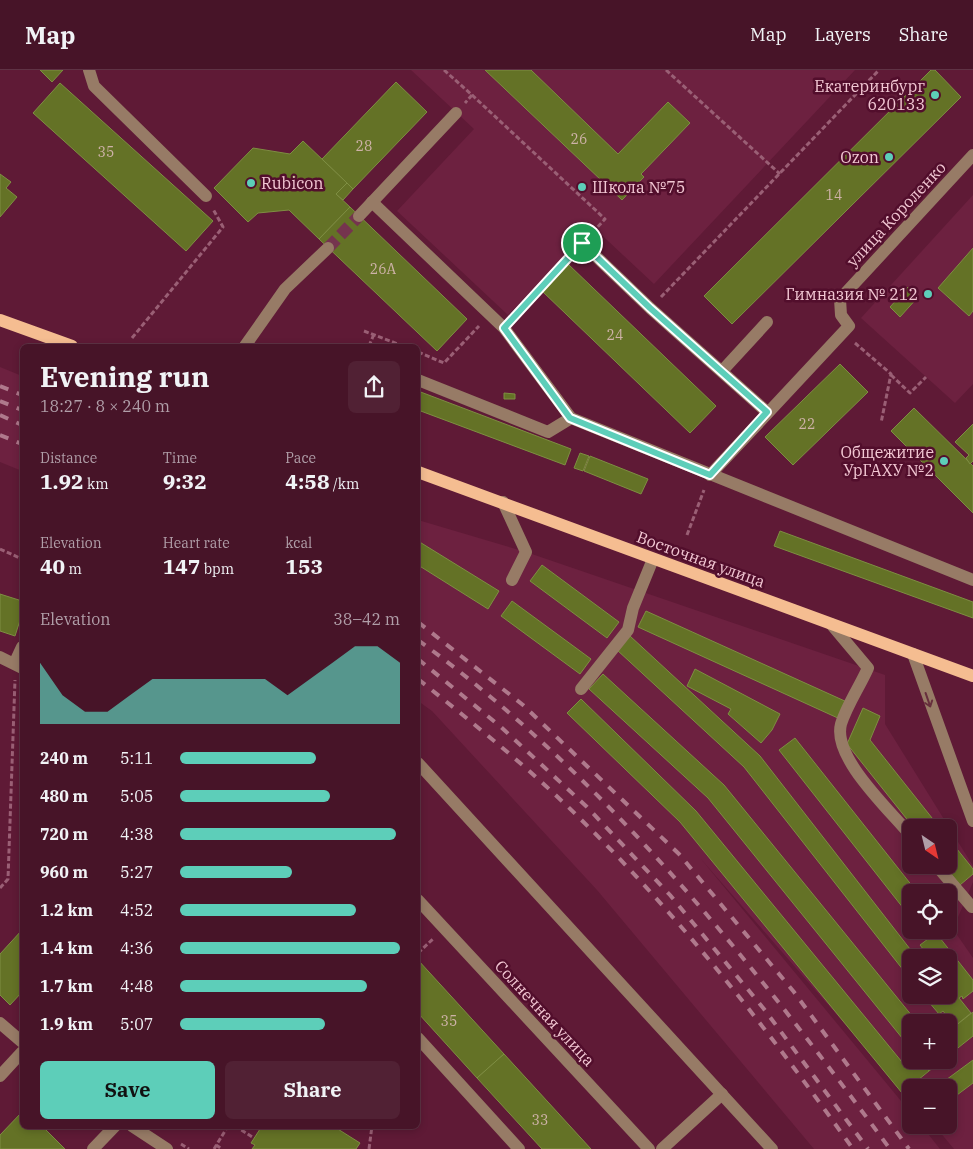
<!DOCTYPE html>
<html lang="en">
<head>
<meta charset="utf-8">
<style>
  :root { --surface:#471428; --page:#512134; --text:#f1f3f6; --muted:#b09ea8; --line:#5f3345; --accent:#5dceb9 }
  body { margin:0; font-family:"IBM Plex Serif",serif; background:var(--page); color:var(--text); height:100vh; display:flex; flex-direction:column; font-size:19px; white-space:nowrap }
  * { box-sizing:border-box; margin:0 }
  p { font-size:16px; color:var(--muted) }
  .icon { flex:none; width:28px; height:28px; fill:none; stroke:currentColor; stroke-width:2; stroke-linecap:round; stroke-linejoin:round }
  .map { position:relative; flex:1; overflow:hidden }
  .panel { position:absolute; left:20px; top:274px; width:400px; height:785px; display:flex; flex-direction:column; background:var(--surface); border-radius:8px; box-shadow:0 2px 8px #0003,0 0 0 1px var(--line) }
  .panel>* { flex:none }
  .needle { width:32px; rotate:145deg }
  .tools { position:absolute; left:902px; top:749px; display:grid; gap:10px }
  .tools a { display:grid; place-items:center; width:55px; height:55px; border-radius:8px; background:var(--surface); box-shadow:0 2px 8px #0003,0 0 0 1px var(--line); font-size:25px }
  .pin { position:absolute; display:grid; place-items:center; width:42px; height:42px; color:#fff; margin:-21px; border:2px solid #fff; border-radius:50%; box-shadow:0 1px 5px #0007 }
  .round { display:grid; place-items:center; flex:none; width:52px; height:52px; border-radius:8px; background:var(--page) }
  .head { display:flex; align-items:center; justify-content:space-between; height:85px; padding:0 20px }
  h1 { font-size:28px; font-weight:700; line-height:38px }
  .stats { display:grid; grid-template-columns:repeat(3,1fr); gap:8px; height:85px; padding:5px 20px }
  .stats div { display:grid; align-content:center }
  .stats b { font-size:21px; font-weight:700 }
  .stats small { font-size:14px; font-weight:400 }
  .stats p { font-size:14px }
  .chart { height:140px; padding:10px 20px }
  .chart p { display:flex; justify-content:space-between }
  .chart svg { width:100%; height:90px; margin-top:5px; fill:var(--accent); opacity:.7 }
  .primary-button { display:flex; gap:10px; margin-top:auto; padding:10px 20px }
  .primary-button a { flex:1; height:58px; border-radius:8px; background:var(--accent); color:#111; font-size:20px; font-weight:700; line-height:58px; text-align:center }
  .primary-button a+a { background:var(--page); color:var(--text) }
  ul { padding:0 20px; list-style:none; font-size:16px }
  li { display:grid; grid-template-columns:80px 60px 1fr; align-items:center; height:38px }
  li i { height:12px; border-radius:6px; background:var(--accent) }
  header { display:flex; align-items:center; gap:30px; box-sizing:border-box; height:70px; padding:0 25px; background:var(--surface); border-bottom:1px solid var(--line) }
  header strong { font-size:24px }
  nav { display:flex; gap:28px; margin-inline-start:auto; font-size:18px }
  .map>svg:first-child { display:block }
</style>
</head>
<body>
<header>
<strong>Map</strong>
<nav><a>Map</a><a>Layers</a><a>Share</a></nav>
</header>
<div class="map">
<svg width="973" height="1079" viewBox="0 0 973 1079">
  <rect width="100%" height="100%" fill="#5f1a36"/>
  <g fill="#6d2140" fill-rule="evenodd">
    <path d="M 411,0 L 855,0 L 654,214 L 592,156 L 508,245 L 397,141 L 474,59 Z"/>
    <path d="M 973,125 L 973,314 L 955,333 L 861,248 Z"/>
    <path d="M 0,297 L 22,306 L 22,401 L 0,392 Z"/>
    <path d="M 418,450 L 526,482 L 885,605 L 885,654 L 973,796 L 973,812 L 953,859 L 973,888 L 973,1079 L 954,1079 L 934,1055 L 949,1055 L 949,1018 L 911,1018 L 911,1030 L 701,789 L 911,1043 L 911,1055 L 921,1055 L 940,1079 L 814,1079 L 597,820 L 432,641 L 418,631 ZM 911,758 L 949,758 L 949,795 L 911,795 ZM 911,822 L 949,822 L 949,860 L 911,860 ZM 911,888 L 949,888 L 949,925 L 911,925 ZM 911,952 L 949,952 L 949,990 L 911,990 Z"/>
  </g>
  <g fill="#647226" stroke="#7e8e42">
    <path d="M 40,0 L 63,0 L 52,12 Z"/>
    <path d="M 485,0 L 531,0 L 618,84 L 668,32 L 690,53 L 641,104 L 644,107 L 622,130 Z"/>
    <path d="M 931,0 L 935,0 L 961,27 L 732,254 L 704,226 Z"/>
    <path d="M 396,12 L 427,42 L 353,119 L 322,89 Z"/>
    <path d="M 60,13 L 213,151 L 186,181 L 33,43 Z"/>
    <path d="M 303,71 L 347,113 L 336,124 L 350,137 L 319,169 L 289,140 L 258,143 L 248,152 L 214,118 L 253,78 L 290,84 Z"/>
    <path d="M 0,104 L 11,112 L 6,118 L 17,127 L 0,147 Z"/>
    <path d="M 347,113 L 353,119 L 343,130 L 336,124 Z"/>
    <path d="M 350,137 L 467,249 L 437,281 L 319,169 Z"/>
    <path d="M 973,178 L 973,241 L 969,246 L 938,218 Z"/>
    <path d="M 568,194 L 716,336 L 690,363 L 542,221 Z"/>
    <path d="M 908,217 L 918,227 L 900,247 L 890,237 Z"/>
    <path d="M 840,294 L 868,322 L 793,395 L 765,367 Z"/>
    <path d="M 418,321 L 571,379 L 565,395 L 418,340 Z"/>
    <path d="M 504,323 L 515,324 L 515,329 L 504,329 Z"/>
    <path d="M 914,338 L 973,396 L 973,443 L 891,361 Z"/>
    <path d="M 973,354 L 973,391 L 970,394 L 966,388 L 969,385 L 955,372 Z"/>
    <path d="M 580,383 L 589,386 L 583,401 L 574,398 Z"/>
    <path d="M 590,386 L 648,409 L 641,424 L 584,401 Z"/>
    <path d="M 780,461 L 973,532 L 973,548 L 774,476 Z"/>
    <path d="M 418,471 L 499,521 L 488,539 L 418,495 Z"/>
    <path d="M 542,495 L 619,552 L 607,568 L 530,511 Z"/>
    <path d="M 0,524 L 22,531 L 22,544 L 15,566 L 0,561 Z"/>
    <path d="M 512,531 L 591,589 L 580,604 L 501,546 Z"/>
    <path d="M 646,541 L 847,632 L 840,649 L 638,557 Z"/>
    <path d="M 630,566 L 760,686 L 917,888 L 911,888 L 911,910 L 744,697 L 617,580 Z"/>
    <path d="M 695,599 L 780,644 L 772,660 L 761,673 L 728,644 L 731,639 L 687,616 Z"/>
    <path d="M 603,604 L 724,715 L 917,952 L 911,952 L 911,979 L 708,728 L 589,619 Z"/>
    <path d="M 581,629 L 696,741 L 902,992 L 911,984 L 911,990 L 920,990 L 929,1001 L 902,1023 L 680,752 L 567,643 Z"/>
    <path d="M 863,638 L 880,646 L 870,670 L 940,758 L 914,758 L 847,674 Z"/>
    <path d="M 795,668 L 917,822 L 911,822 L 911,848 L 779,680 Z"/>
    <path d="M 949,769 L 973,799 L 973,804 L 960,815 L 944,795 L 949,795 Z"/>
    <path d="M 22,860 L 22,922 L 10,935 L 0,925 L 0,884 Z"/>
    <path d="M 936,863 L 973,910 L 973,921 L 963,929 L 962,926 L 959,928 L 971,943 L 955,956 L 943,941 L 939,944 L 923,925 L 949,925 L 949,888 L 930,888 L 920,875 Z"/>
    <path d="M 418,890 L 504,984 L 477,1008 L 418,943 Z"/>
    <path d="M 973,942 L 973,966 L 949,985 L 949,961 Z"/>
    <path d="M 504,984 L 591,1079 L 542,1079 L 477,1008 Z"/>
    <path d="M 920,990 L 943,990 L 929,1001 Z"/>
    <path d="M 973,990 L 973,1013 L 949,1031 L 949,1018 L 935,1018 Z"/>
    <path d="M 22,1042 L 22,1056 L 42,1056 L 65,1079 L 0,1079 L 0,1065 Z"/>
    <path d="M 262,1056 L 333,1056 L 360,1073 L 356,1079 L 252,1079 L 255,1075 L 251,1073 Z"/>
  </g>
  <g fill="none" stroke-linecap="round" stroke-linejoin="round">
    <path stroke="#75344e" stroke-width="12" stroke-dasharray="12 6" stroke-linecap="butt" d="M 328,178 L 359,146"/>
    <g stroke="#9a5f75" stroke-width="3" stroke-dasharray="5 2.5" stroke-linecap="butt">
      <path d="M 444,0 L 472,25 L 465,33"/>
      <path d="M 666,0 L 780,104"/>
      <path d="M 472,25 L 605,149 L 593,162"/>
      <path d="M 661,227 L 879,0"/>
      <path d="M 515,246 L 571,184"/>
      <path d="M 364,261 L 403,276"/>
      <path d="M 132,268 L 223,157 L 213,139"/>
      <path d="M 855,273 L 891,304 L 881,353"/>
      <path d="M 369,276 L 374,264"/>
      <path d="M 418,282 L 444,293 L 479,256"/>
      <path d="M 891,305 L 910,323 L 926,307"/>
      <path d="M 687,465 L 704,420"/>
      <path d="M 0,479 L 22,489"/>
      <path d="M 0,818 L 8,809 L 15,610"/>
      <path d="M 418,883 L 434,868"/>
      <path d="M 235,1056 L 254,1068"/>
      <path d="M 181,1074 L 189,1079"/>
      <path d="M 216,1075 L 222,1079"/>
      <path d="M 214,1079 L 228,1056"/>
      <path d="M 369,1079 L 372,1056"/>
    </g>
    <g stroke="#977b66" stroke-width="12">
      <path d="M 89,0 L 94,16 L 206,126"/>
      <path d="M 372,132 L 504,258 L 571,348 L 973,510"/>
      <path d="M 359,146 L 456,43"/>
      <path d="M 582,173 L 650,238 L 767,342"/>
      <path d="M 245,276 L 285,219 L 328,178"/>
      <path d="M 722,301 L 767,252"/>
      <path d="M 418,310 L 548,362 L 571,348"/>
      <path d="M 710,405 L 849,256 L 841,245 L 840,229 L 973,85"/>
      <path d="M 503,432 L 526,482 L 512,510"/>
      <path d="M 831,554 L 868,598 C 860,616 847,635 841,654 C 832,688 891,741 911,766"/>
      <path d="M 913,584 L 973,751"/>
      <path d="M 0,587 L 22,598"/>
      <path d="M 15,592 L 22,577"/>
      <path d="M 581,619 L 628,560 L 633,538 L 653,489"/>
      <path d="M 418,693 L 772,1079"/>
      <path d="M 936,795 L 972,837"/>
      <path d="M 418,830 L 649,1079"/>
      <path d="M 0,953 L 22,972"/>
      <path d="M 418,968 L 519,1079"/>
      <path d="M 0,1006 L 22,982"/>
      <path d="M 132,1056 L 167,1079"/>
      <path d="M 93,1079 L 115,1056"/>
      <path d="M 662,1079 L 722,1024"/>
    </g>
    <g stroke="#f5bd91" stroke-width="12">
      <path d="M 0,250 L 72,276"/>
      <path d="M 418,402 L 973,606"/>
    </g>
    <g stroke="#af798c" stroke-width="4" stroke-dasharray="9 9" stroke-linecap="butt">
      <path d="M 0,316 L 22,325"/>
      <path d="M 0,331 L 22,340"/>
      <path d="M 0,345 L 22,355"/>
      <path d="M 0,365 L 22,374"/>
      <path d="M 418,552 L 523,635 L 679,784 L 794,922 L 909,1079"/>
      <path d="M 418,570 C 607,708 752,892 890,1079"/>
      <path d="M 418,589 L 501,657 L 587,737 L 670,825 L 764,939 L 868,1079"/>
      <path d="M 418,609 C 468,649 518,689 565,734 C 673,837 767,958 853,1079"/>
    </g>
  </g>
  <defs><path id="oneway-shaft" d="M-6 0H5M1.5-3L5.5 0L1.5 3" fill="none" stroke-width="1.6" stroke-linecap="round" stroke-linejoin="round" transform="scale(1.25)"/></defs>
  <use stroke="#672f3d" href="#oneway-shaft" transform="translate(928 630) rotate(71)"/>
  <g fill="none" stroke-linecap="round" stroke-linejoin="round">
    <defs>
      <path id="route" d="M 582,173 L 650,238 L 767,342 L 710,405 L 570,348 L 504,258 Z"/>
    </defs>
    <use href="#route" stroke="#fff" stroke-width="10"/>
    <use href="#route" stroke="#5dceb9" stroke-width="6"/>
  </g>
  <g fill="#5dceb9" stroke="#520e2c" stroke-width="2">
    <circle cx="935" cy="25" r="5"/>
    <circle cx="889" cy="87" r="5"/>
    <circle cx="251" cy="113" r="5"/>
    <circle cx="582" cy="117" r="5"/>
    <circle cx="928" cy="224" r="5"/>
    <circle cx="944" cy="391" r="5"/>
  </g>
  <g text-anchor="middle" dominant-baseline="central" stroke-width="5" stroke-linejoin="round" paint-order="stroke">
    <g font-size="14" fill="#ceb2a8">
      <text x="579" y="69">26</text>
      <text x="364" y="76">28</text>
      <text x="106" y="82">35</text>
      <text x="834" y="125">14</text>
      <text x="383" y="199">26А</text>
      <text x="615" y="265">24</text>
      <text x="807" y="354">22</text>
      <text x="449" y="951">35</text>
      <text x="540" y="1050">33</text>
    </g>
    <g font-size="16" fill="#f2c7d3" stroke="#520e2c" text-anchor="end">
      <text x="925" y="16">Екатеринбург<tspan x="925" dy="18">620133</tspan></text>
      <text x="879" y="87">Ozon</text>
      <text x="261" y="113" text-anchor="start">Rubicon</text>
      <text x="592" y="117" text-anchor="start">Школа №75</text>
      <text x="918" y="224">Гимназия № 212</text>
      <text x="934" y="382">Общежитие<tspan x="934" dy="18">УрГАХУ №2</tspan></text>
    </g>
    <g font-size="16" fill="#f2c7d3" stroke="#520e2c">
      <text transform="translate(896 144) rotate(-47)">улица Короленко</text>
      <text transform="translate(701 489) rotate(20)">Восточная улица</text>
      <text transform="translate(545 943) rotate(47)">Солнечная улица</text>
    </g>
  </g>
</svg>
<div class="tools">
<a><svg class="needle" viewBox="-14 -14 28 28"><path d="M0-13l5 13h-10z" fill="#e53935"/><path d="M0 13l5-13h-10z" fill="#b09ea8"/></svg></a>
<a><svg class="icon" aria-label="locate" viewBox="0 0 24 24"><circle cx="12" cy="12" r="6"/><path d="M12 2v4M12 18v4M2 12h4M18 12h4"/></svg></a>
<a><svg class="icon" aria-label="layers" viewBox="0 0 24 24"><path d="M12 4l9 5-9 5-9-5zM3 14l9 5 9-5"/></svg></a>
<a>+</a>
<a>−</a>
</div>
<div class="pin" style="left:582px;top:173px;background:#1e9e55"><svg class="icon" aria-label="arrive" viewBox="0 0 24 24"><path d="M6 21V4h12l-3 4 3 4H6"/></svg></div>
<section class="panel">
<div class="head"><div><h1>Evening run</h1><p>18:27 · 8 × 240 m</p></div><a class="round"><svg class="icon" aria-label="share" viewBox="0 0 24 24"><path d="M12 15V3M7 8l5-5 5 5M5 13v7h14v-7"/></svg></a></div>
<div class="stats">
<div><p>Distance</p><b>1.92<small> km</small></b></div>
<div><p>Time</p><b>9:32</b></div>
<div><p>Pace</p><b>4:58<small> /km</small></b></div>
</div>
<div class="stats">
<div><p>Elevation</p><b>40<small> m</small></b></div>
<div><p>Heart rate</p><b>147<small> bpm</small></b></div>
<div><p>kcal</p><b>153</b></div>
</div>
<div class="chart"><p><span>Elevation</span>38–42 m</p>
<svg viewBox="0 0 160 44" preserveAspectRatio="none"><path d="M0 44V14L10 30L20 38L30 38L40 30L50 22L60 22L70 22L80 22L90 22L100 22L110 30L120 22L130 14L140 6L150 6L160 14V44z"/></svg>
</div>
<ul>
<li><b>240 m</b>5:11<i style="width:62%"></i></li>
<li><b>480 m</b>5:05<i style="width:68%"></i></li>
<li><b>720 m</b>4:38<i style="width:98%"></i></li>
<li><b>960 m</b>5:27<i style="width:51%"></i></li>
<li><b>1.2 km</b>4:52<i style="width:80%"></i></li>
<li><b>1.4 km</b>4:36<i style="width:100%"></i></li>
<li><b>1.7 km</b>4:48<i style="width:85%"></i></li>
<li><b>1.9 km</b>5:07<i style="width:66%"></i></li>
</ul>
<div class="primary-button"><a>Save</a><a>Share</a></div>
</section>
</div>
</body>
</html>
